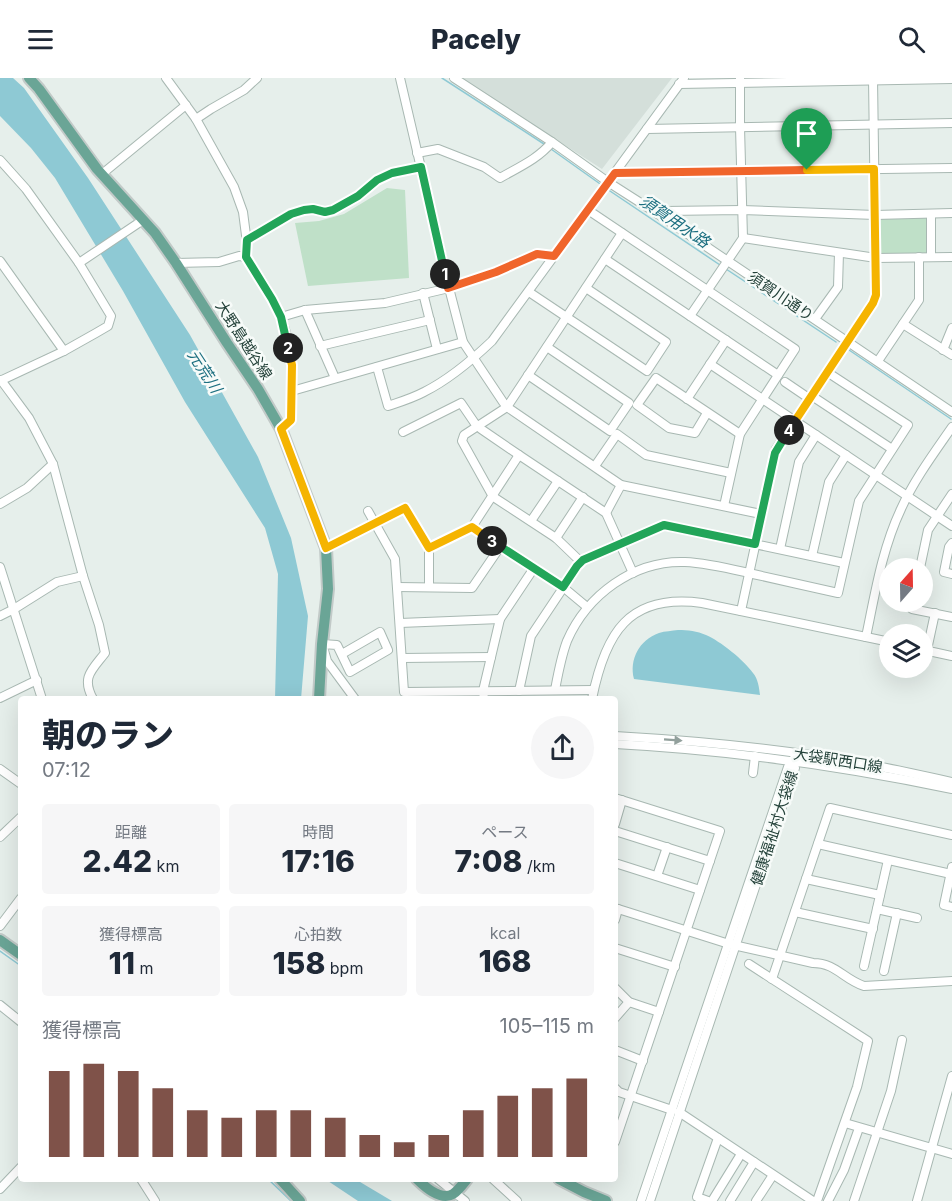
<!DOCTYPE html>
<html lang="ja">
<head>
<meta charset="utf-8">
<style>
  :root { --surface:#fff; --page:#f6f6f7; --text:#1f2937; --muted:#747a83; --accent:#7f5249 }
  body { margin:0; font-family:Inter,"Noto Sans JP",sans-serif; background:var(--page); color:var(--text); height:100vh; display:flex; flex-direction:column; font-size:22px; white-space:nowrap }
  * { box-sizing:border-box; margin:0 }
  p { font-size:20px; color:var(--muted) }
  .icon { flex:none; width:33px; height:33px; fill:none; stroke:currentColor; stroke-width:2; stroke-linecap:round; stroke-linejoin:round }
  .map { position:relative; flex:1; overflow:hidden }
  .side { position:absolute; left:18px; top:618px; width:600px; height:486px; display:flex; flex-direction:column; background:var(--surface); border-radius:6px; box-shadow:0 6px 24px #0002 }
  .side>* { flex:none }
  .needle { width:39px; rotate:20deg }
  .tools { position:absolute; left:879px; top:480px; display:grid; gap:12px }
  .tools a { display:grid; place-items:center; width:54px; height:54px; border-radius:50%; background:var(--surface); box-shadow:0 6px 24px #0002; font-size:30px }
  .pin { position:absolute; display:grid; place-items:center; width:51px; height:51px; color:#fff; margin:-62px -26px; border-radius:50% 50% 50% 0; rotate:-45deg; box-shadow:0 0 6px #0007 }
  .pin .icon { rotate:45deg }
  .km { position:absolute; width:30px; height:30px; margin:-15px; border-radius:50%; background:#222; color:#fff; font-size:16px; line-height:30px; text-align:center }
  .round { display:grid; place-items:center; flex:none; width:63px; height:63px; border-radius:32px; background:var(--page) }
  .head { display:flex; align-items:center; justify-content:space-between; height:102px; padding:0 24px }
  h1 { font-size:33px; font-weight:800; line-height:45px }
  .metrics { display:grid; grid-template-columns:repeat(3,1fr); gap:9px; height:102px; padding:6px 24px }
  .metrics div { display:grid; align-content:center; border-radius:6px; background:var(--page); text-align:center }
  .metrics b { font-size:30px; font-weight:800 }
  .metrics small { font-size:16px; font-weight:400 }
  .metrics p { font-size:16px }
  .chart { height:168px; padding:12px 24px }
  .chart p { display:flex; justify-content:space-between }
  .chart svg { width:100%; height:108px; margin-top:6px; stroke:var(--accent); stroke-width:6 }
  header { display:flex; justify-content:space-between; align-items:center; height:78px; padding:0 24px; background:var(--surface); font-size:27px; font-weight:800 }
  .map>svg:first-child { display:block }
</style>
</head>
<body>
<header><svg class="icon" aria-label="menu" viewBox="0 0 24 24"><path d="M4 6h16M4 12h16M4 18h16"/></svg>Pacely<svg class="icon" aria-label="search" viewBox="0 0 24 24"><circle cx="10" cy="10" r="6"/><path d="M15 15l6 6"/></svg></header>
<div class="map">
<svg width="952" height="1123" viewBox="0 0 952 1123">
  <rect width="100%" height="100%" fill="#e6efeb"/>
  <path fill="#d4dfda" d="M 460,0 L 672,0 L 602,91 Z"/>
  <g fill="#bfe0c8">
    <path d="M 387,110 L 405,112 L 409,200 L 308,208 L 295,145 L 319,143 L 344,136 Z"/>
    <path d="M 929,138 L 930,176 L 879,177 L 878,139 Z"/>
  </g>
  <g fill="#8ec9d4">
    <path d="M 0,0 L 13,0 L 24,10 L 88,100 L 190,257 L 258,379 L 291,460 L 308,538 L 301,621 L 275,621 L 278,496 L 265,450 L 185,324 L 123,213 L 55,100 L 31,70 L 0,38 Z"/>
    <path d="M 678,552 C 688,552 697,553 706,557 C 720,563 744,582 753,595 C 758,601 759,609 760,617 L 634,601 C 629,582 639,562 659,555 C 665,553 672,553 678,552 Z"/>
    <path d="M 325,1101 L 355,1101 L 392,1123 L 358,1123 Z"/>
  </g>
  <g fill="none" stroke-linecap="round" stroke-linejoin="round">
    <g stroke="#8ec9d4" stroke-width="1.5">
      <path d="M 442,0 L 544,66"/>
      <path d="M 551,71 L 603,108"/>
      <path d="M 607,111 L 720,187"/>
      <path d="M 726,191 L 836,264"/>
      <path d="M 849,272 L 951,341"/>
      <path d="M 0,873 L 21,888"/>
      <path d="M 268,1101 L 291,1123"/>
    </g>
    <defs>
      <g id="minor">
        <path d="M 166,0 L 196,41 L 234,109 L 243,134 L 247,165 L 246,179"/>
        <path d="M 400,0 L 449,210 L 463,264 L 503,324 L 507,329 L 621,407 L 761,436"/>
        <path d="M 454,0 L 552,64 L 608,104 L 658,136 L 952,334"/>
        <path d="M 679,6 L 952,1"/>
        <path d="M 196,41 L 211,31 L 244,12 L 257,0"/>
        <path d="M 647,51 L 952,45"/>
        <path d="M 417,75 L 438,71 L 484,89 L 500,100 C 519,89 538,81 552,64"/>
        <path d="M 0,82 L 26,111 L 79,185 L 111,238 L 108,248 L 96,255 L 64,273 L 0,303"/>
        <path d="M 615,95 L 952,90"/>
        <path d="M 102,96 L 186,27"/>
        <path d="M 588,132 L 795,271 L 740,356 L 724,428"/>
        <path d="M 658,136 L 665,133 L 742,132 L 875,137 L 952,135"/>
        <path d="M 931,136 L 931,179"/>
        <path d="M 743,160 L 876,180 L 952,179"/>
        <path d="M 247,162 L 290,136 L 304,132 L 313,131 L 325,134 L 333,132 L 359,118 L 377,102 L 392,95 L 421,89"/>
        <path d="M 605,181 L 778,297"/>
        <path d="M 0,183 L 64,273"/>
        <path d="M 79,185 L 143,142"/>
        <path d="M 176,185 L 219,184 L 239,178 L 246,179 C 259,199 273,218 281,240 C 294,272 293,309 291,342 L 281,351"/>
        <path d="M 529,214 L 647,293 L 666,264 L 586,210"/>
        <path d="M 423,215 L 437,271"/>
        <path d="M 305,232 L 335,300"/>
        <path d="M 690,238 L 743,160 L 740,49 L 740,0"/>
        <path d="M 281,239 L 305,232 L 385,225 L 449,210 L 496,194 L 537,176 L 554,178"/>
        <path d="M 815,241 L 838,209 L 839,175"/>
        <path d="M 903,246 L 952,277"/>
        <path d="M 320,268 L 430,242"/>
        <path d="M 943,272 L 952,250"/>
        <path d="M 878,283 L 919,222 L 919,179"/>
        <path d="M 710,286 L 952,448"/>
        <path d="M 377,289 L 388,328 C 400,324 413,320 424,314 C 450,301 471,283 492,263 L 684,0"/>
        <path d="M 528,297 L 610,353 L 629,325 L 547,269"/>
        <path d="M 1,302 L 29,340 L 53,386 L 83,498 L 99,547 L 105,575 C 92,592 81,599 93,621"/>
        <path d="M 785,304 L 810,321"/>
        <path d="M 292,313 L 463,264"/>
        <path d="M 812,318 L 892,371"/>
        <path d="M 687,321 L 726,262"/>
        <path d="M 707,335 L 695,355 L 669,350 L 637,327 L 656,300 L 740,356"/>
        <path d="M 403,354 L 461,325 L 476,347 L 481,351 L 519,377"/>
        <path d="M 595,388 L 617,356 L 646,377 L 731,395"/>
        <path d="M 0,426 L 27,410 L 53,386"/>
        <path d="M 368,433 L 395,481 L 404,614 L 593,612"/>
        <path d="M 606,435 L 621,407"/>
        <path d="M 531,443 L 558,403"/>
        <path d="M 556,460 L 583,419"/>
        <path d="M 952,465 L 949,469 L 944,494 L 952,496"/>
        <path d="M 326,470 L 405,430 L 429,470 L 429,509"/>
        <path d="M 429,470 L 472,449"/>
        <path d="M 780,471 L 799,384 L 816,357"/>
        <path d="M 812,478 L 829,404 L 846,377"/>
        <path d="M 581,484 L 556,460 L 495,420 L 491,415 L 462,363 L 464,357 L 507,329 L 622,155"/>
        <path d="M 0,489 L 42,621"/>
        <path d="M 920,490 L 928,452 L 952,416"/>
        <path d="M 397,509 L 472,510 L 500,469"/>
        <path d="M 914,524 L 912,531 L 952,539"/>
        <path d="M 587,529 L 563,509 L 472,449 L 519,377 L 606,435 L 633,495"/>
        <path d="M 741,533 L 776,371 L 873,225 L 876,217 L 873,0"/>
        <path d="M 0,538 L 14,531 L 57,504 L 83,498"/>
        <path d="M 400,545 L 500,541"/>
        <path d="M 866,559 C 875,516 882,471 901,431 C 914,402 934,375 952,349"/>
        <path d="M 924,572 L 952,578"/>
        <path d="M 927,572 L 935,535"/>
        <path d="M 342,576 L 380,554 L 388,572 L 350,594 L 337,567 L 322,566 L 327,583 L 355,621"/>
        <path d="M 403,580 L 491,579"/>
        <path d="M 555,612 C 558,596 561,579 567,563 C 587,517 634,482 685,484 C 708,485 731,491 753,496 C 781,502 810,509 838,515 L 859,423 L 908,347 L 827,294"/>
        <path d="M 519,613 L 531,558 L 579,486 L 586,481 L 620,465 L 665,447 L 844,485"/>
        <path d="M 0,620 L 37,602"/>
        <path d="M 484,621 L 483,613 L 500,541 L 534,490"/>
        <path d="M 592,621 C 605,556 628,515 702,525 L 890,564"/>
        <path d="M 615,658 C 701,663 787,671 871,687 C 898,692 925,698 952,704"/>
        <path d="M 615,666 C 729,672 841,688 952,711"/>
        <path d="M 0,691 L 21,706"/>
        <path d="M 753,695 L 755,678"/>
        <path d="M 615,720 L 720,753 L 615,1064"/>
        <path d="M 615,746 L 622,722"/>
        <path d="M 615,753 L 710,783"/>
        <path d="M 0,759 L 21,739"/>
        <path d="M 818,766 L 951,796"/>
        <path d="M 615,785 L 700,812"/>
        <path d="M 952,789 L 944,827 L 952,829"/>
        <path d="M 657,798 L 667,769"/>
        <path d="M 806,801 L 880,817"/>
        <path d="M 615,830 L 729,866 L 813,885 C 836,885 843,901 864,908 L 952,903"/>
        <path d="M 877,831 L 917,840"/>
        <path d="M 795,834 L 873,851"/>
        <path d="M 615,842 L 618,831"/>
        <path d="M 0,848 L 21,820"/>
        <path d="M 615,870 L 675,889"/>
        <path d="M 749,886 L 868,963 L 857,1009 L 817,1123"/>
        <path d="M 864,888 L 888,782"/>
        <path d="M 884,893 L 897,835"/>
        <path d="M 772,901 L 830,730 L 952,757"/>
        <path d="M 615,910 L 629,924 L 659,934"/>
        <path d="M 0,927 L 21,944"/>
        <path d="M 615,940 L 629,924"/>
        <path d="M 615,972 L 643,983"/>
        <path d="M 615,1010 L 619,1014 L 672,1032"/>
        <path d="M 679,1034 L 813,1123"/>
        <path d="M 845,1045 L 952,1076"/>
        <path d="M 141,1101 L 155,1123"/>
        <path d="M 438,1101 L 465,1123"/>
        <path d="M 493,1101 L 517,1123"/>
        <path d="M 0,1111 L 21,1089"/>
        <path d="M 641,1123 L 788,689 L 793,683 L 796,675"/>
        <path d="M 650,1123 L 795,690 L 793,683"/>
        <path d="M 708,1123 L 697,1119 L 718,1060"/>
        <path d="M 712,1123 L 741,1076"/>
        <path d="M 730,1123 L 754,1084"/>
        <path d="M 756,1123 L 773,1097"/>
        <path d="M 828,1123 L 844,1092 L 859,1050"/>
        <path d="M 854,1123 L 891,1013 L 902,962"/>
        <path d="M 917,1123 L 952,998"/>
      </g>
      <g id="major">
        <path d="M 29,0 L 39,11 L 97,91 L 155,155 L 176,185 L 227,265 L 258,311 L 281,351 L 326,470 L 328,511 L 322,566 L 319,621"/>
        <path d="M 0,862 L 21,877"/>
        <path d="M 280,1101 L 300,1123"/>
        <path d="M 417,1101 C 425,1109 441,1123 453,1116 C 458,1113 463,1106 467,1101"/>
        <path d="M 559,1101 L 584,1114 L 606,1123"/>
      </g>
    </defs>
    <use href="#minor" stroke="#a8b8b2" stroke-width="10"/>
    <use href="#major" stroke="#c2cac8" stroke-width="14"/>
    <use href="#minor" stroke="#fff" stroke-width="8"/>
    <use href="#major" stroke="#6aa596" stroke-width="10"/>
  </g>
  <defs><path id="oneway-solid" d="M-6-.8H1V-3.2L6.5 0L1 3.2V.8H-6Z" transform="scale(1.5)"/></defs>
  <use fill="#92a09c" href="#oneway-solid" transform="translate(673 662) rotate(4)"/>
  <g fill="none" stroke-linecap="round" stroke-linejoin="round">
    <defs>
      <path id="split-1" d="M 445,196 L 448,210 L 496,194 L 537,176 L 554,178 L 615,95 L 807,92"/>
      <path id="split-2" d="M 288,270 L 281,239 L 272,221 L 246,179 L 247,162 L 291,136 L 304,132 L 313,131 L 325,134 L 333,132 L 358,118 L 377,102 L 392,95 L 421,89 L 445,196"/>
      <path id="split-3" d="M 288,270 L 292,287 L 291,342 L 281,351 L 326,470 L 405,430 L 429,470 L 472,449 L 492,463"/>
      <path id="split-4" d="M 492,463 L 563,509 L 577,488 L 583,482 L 664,447 L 755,466 L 775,375 L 789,352"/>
      <path id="split-5" d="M 789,352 L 873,225 L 876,217 L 874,91 L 807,92"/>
    </defs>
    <use href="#split-1" stroke="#fff" stroke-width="12"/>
    <use href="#split-2" stroke="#fff" stroke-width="12"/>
    <use href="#split-3" stroke="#fff" stroke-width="12"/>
    <use href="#split-4" stroke="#fff" stroke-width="12"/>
    <use href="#split-5" stroke="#fff" stroke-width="12"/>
    <use href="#split-1" stroke="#f0652b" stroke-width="8"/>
    <use href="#split-2" stroke="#22a559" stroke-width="8"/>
    <use href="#split-3" stroke="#f5b400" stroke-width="8"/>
    <use href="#split-4" stroke="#22a559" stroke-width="8"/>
    <use href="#split-5" stroke="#f5b400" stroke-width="8"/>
  </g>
  <g text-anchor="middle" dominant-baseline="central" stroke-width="5" stroke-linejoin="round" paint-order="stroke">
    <g font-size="15" fill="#24423a" stroke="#f7fbf9">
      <text transform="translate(781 218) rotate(34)">須賀川通り</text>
      <text transform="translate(244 262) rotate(57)">大野島越谷線</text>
      <text transform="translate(838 682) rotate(9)">大袋駅西口線</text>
      <text transform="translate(774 750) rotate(-72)">健康福祉村大袋線</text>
    </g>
    <g font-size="16" font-style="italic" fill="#1c6f80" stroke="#f7fbf9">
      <text transform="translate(675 143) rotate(34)">須賀用水路</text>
      <text transform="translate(205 293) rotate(57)">元荒川</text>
    </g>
  </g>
</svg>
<div class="tools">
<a><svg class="needle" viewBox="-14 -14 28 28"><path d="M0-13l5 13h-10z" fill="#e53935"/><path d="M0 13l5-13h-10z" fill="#747a83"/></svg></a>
<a><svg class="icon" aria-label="layers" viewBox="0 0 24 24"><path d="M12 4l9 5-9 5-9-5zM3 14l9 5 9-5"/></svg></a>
</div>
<div class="pin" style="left:807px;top:92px;background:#1e9e55"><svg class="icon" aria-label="arrive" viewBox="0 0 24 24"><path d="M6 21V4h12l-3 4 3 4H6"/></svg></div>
<b class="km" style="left:445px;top:196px">1</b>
<b class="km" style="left:288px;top:270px">2</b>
<b class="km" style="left:492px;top:463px">3</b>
<b class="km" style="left:789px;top:352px">4</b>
<section class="side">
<div class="head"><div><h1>朝のラン</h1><p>07:12</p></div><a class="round"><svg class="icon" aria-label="share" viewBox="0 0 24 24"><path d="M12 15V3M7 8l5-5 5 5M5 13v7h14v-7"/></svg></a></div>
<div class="metrics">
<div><p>距離</p><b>2.42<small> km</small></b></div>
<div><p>時間</p><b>17:16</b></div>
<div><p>ペース</p><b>7:08<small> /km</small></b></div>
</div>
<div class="metrics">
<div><p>獲得標高</p><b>11<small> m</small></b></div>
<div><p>心拍数</p><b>158<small> bpm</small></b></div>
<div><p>kcal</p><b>168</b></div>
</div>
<div class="chart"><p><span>獲得標高</span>105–115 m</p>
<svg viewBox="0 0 160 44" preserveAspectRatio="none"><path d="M5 44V9M15 44V6M25 44V9M35 44V16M45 44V25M55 44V28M65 44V25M75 44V25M85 44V28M95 44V35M105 44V38M115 44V35M125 44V25M135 44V19M145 44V16M155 44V12"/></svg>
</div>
</section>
</div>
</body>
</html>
